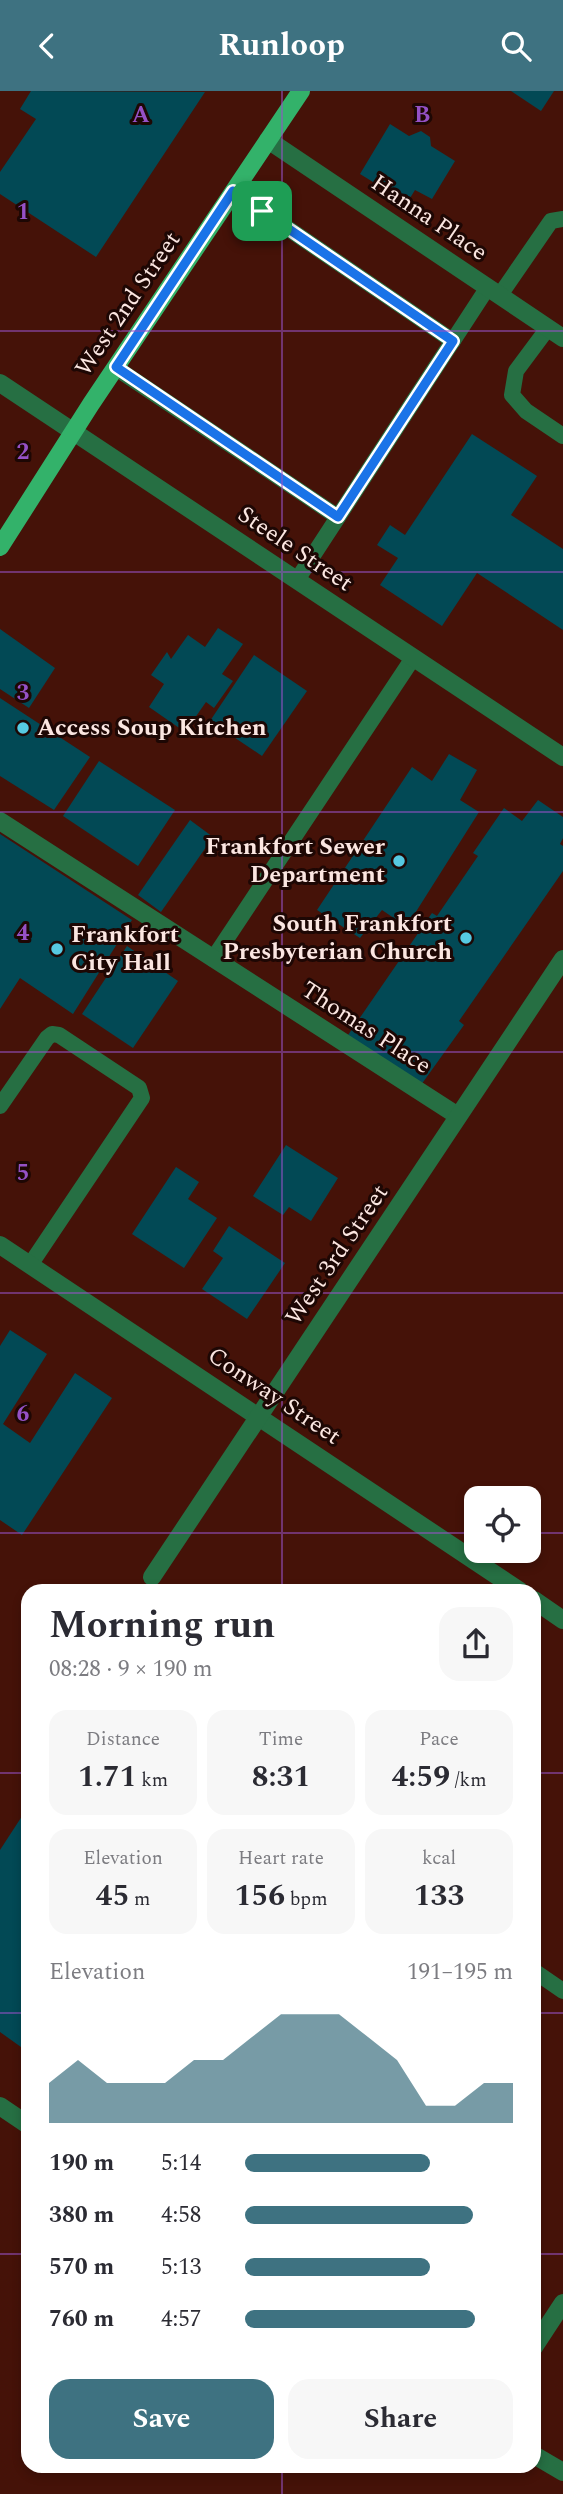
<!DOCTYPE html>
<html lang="en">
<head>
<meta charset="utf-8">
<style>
  :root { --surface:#fff; --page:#f7f7f7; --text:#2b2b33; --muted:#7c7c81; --accent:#3e7281 }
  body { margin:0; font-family:Spectral,serif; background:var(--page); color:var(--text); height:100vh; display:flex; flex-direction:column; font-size:26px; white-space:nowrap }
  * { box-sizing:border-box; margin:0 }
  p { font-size:23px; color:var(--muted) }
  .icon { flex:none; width:38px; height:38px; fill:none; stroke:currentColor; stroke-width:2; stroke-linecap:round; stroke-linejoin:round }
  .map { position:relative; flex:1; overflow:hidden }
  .drawer { position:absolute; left:21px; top:1493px; width:520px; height:889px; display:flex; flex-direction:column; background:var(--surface); border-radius:21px; box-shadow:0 4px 10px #0003 }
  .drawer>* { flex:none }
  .controls { position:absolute; left:464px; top:1395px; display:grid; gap:14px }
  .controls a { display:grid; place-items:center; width:77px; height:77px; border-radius:14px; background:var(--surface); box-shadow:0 4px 10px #0003; font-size:35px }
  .pin { position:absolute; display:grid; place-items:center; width:60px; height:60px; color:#fff; margin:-30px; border-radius:14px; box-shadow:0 4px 10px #0006 }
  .round { display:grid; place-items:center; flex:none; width:74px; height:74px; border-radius:21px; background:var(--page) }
  .overview { display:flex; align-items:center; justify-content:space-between; height:119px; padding:0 28px }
  h1 { font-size:38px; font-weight:700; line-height:52px }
  .metrics { display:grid; grid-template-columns:repeat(3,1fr); gap:10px; height:119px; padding:7px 28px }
  .metrics div { display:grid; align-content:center; border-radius:18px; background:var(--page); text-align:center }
  .metrics b { font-size:30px; font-weight:700 }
  .metrics small { font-size:19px; font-weight:400 }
  .metrics p { font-size:19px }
  .chart { height:196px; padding:14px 28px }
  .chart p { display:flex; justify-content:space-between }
  .chart svg { width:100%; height:126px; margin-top:7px; fill:var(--accent); opacity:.7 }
  .action { display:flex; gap:14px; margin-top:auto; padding:14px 28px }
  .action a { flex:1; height:80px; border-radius:21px; background:var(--accent); color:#fff; font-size:28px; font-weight:700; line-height:80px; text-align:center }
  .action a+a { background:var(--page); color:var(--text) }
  ul { padding:0 28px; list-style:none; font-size:23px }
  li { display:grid; grid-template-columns:112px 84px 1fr; align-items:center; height:52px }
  li i { height:18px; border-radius:9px; background:var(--accent) }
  header { display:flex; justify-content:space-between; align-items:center; height:91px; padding:0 28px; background:var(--accent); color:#fff; font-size:32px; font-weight:700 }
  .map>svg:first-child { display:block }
</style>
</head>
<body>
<header><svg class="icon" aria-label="back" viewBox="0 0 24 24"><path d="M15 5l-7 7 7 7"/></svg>Runloop<svg class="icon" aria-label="search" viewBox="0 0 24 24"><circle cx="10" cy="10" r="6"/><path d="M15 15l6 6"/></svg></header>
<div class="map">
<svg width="563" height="2403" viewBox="0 0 563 2403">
  <rect width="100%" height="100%" fill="#451208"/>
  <g fill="#024955">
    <path d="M 31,0 L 205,1 L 96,166 L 0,103 L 0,81 L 36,28 L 20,18 Z"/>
    <path d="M 511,0 L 554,0 L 541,20 Z"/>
    <path d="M 390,33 L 409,45 L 421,40 L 430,46 L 431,55 L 455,70 L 432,108 L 415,99 L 407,112 L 360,83 Z"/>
    <path d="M 472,343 L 537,385 L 511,424 L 563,458 L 563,539 L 477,482 L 442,535 L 380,494 L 398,467 L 377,454 L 390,434 L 405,444 Z"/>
    <path d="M 218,537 L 243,553 L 222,583 L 233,590 L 214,617 L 206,611 L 185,641 L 149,616 L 164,593 L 151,584 L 167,561 L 171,568 L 188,544 L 205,556 Z"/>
    <path d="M 0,538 L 55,577 L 29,617 L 0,598 Z"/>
    <path d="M 254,564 L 307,600 L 262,665 L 210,630 Z"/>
    <path d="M 0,607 L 90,666 L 54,719 L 0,685 Z"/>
    <path d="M 449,663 L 477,679 L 460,709 L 479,721 L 412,827 L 401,832 L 382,819 L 360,847 L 317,819 L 412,676 L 432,690 Z"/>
    <path d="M 99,670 L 175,719 L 138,775 L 63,725 Z"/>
    <path d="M 538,709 L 563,726 L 563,747 L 560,753 L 563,755 L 563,780 L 459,930 L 464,934 L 421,994 L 348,944 L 432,822 L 437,825 L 478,765 L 473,762 L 504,717 L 522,730 Z"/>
    <path d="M 190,729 L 213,746 L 161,821 L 138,804 Z"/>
    <path d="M 0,743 L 132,829 L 73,923 L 20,887 L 0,918 Z"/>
    <path d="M 127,855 L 178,890 L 133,957 L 82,923 Z"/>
    <path d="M 286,1054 L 338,1087 L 311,1130 L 289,1116 L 283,1124 L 253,1105 Z"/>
    <path d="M 176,1076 L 199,1091 L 188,1108 L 217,1127 L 184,1177 L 132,1143 Z"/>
    <path d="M 229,1135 L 285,1172 L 247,1228 L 202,1198 L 223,1167 L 213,1160 Z"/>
    <path d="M 10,1239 L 47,1263 L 3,1333 L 30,1352 L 75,1282 L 112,1307 L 22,1444 L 0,1429 L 0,1255 Z"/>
    <path d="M 28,1716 L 28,1961 L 0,1941 L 0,1759 Z"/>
  </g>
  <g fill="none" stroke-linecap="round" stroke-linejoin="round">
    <g stroke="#266f43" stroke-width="16">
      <path d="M 233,100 L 453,250"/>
      <path d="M 500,204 L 551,130 L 563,128"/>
      <path d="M 548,237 L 516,280 L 512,304 L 526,320 L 563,345"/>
      <path d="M 116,277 L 338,426"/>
      <path d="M 297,489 L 488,196"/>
      <path d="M 213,868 L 413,567"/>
      <path d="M 0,1015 L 47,947 L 52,943 L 59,944 L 139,997 L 142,1007 L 30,1174"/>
      <path d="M 534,1880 L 563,1900"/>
    </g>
    <g stroke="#266f43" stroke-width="18">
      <path d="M 268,49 L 563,247"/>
      <path d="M 0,292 L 563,666"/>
      <path d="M 0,730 L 458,1025"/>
      <path d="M 0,1154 L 520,1500"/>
      <path d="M 152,1486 L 563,868"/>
      <path d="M 534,1509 L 563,1529"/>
      <path d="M 0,2015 L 28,2034"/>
      <path d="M 534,2256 L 563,2212"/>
      <path d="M 534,2364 L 563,2381"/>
    </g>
    <path stroke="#33b26a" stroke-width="18" d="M 0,456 L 91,313 L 301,0"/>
  </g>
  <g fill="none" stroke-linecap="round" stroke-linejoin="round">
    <defs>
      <path id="route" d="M 233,100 L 453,250 L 338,426 L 116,276 Z"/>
    </defs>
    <use href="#route" stroke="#fff" stroke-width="14"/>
    <use href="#route" stroke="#1a73e8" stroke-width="9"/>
  </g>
  <path fill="none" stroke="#9551c6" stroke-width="2" stroke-opacity="0.55" d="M 282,0 L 282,1500M 0,240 L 563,240M 0,481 L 563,481M 0,721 L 563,721M 0,961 L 563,961M 0,1202 L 563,1202M 0,1442 L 476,1442M 528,1442 L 563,1442M 0,1682 L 28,1682M 534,1682 L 563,1682M 0,1922 L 28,1922M 534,1922 L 563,1922M 0,2163 L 28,2163M 534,2163 L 563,2163M 282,2375 L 282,2403"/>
  <g fill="#56c9e1" stroke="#1d0704" stroke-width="2.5">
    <circle cx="23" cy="637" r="7"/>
    <circle cx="399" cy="770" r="7"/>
    <circle cx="466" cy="847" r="7"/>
    <circle cx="57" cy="858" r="7"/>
  </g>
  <g text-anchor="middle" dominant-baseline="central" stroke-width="6" stroke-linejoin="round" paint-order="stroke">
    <g font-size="24" fill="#fbe6e1" stroke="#1d0704">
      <text transform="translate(429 127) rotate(34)">Hanna Place</text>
      <text transform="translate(128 213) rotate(-56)">West 2nd Street</text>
      <text transform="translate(295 458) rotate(34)">Steele Street</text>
      <text transform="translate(366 937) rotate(33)">Thomas Place</text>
      <text transform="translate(337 1164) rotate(-56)">West 3rd Street</text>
      <text transform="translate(274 1305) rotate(34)">Conway Street</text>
    </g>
    <g font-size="24" font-weight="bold" fill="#fbe6e1" stroke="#1d0704" text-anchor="start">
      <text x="37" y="637">Access Soup Kitchen</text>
      <text x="385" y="756" text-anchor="end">Frankfort Sewer<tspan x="385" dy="28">Department</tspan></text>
      <text x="452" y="833" text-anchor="end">South Frankfort<tspan x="452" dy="28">Presbyterian Church</tspan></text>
      <text x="71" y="844">Frankfort<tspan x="71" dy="28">City Hall</tspan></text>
    </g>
  </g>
  <g font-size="23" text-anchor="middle" font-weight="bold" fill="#9551c6" stroke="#1d0704" stroke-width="6" stroke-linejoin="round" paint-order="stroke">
    <text x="141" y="31">A</text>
    <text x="422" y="31">B</text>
    <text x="23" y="128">1</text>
    <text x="23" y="368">2</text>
    <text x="23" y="609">3</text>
    <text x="23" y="849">4</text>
    <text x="23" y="1089">5</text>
    <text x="23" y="1330">6</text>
  </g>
</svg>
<div class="controls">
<a><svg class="icon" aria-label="locate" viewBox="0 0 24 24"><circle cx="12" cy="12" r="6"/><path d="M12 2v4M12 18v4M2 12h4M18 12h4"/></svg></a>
</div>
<div class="pin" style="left:262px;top:120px;background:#1e9e55"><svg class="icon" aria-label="arrive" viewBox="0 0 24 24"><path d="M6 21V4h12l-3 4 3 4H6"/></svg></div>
<section class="drawer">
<div class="overview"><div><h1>Morning run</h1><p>08:28 · 9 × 190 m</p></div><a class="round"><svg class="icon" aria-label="share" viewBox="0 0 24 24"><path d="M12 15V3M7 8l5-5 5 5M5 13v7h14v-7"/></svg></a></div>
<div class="metrics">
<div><p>Distance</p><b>1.71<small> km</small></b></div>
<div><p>Time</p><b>8:31</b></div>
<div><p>Pace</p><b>4:59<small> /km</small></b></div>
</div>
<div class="metrics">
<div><p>Elevation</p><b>45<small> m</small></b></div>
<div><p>Heart rate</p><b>156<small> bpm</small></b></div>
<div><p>kcal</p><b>133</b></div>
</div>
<div class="chart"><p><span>Elevation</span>191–195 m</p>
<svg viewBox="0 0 160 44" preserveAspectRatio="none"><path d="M0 44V30L10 22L20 30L30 30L40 30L50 22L60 22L70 14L80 6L90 6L100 6L110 14L120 22L130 38L140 38L150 30L160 30V44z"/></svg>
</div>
<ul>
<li><b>190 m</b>5:14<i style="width:69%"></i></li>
<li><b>380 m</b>4:58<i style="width:85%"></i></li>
<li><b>570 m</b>5:13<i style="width:69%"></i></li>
<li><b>760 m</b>4:57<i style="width:86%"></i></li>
</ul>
<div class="action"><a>Save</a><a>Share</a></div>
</section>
</div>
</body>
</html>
